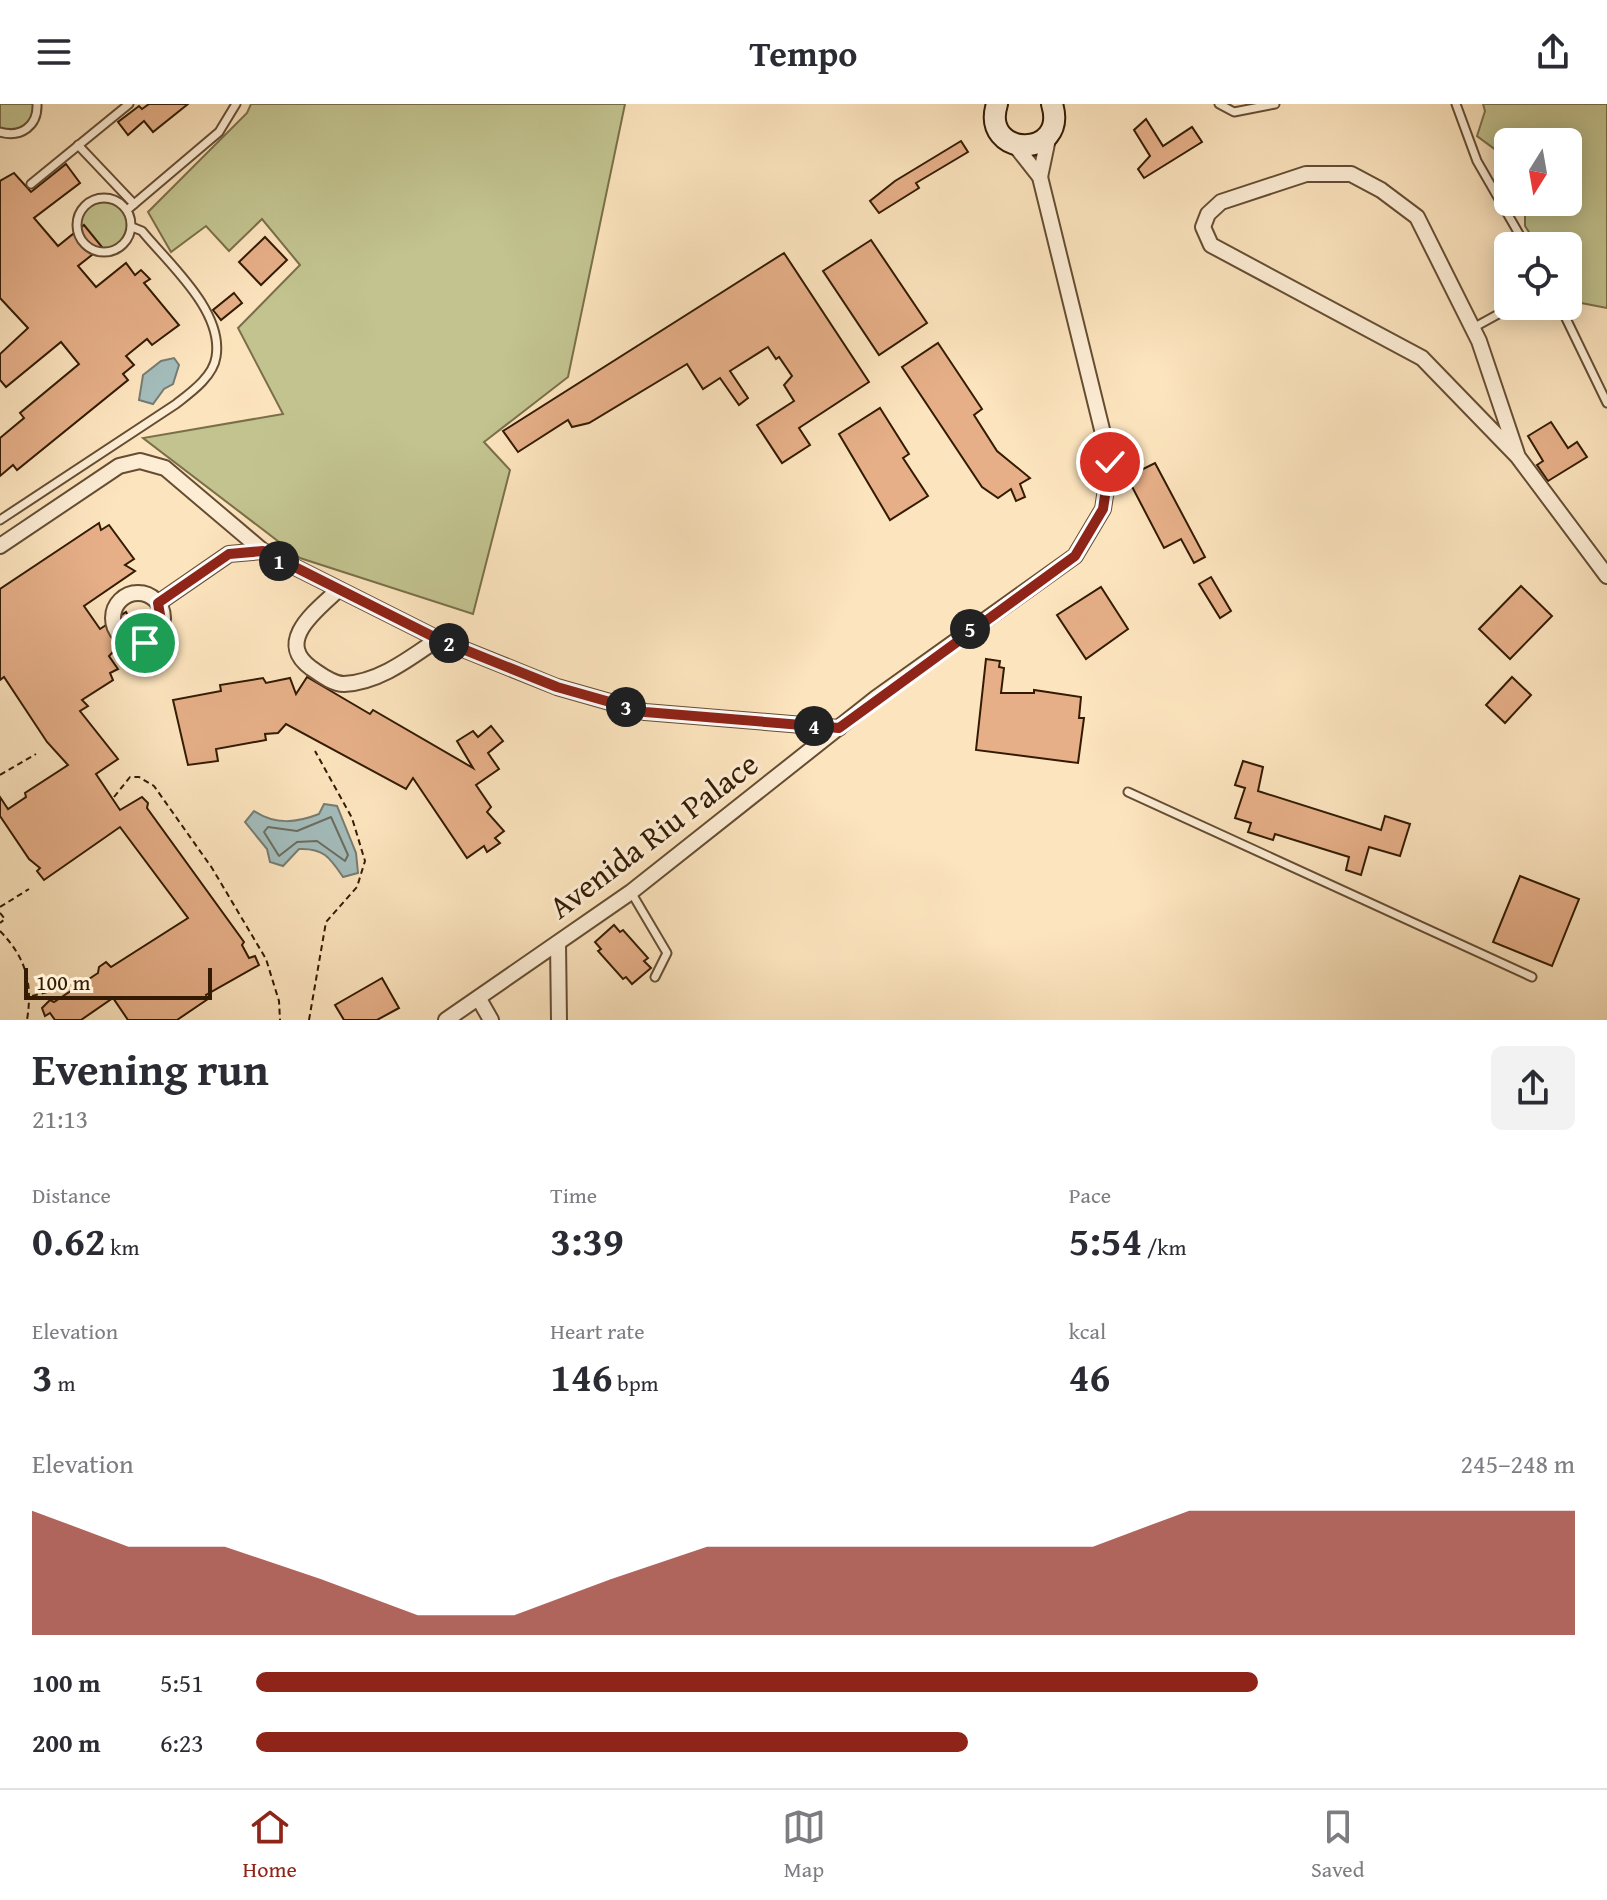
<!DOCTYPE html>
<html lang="en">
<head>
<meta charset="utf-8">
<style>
  :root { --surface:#fff; --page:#f2f2f3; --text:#2b2b33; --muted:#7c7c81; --line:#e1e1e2; --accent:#8f2418 }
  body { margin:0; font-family:"Gentium Book Plus",serif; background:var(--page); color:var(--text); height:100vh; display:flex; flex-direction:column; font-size:30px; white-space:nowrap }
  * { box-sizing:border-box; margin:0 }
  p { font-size:26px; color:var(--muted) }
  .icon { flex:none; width:44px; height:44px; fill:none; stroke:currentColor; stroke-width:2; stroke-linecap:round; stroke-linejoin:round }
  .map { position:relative; height:916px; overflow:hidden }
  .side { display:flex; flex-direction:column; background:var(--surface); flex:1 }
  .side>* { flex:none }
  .needle { width:52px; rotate:191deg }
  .buttons { position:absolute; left:1494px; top:24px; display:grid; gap:16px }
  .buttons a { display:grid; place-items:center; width:88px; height:88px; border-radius:12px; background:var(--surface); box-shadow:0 4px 20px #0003; font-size:40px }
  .scale { position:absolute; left:24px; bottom:20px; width:188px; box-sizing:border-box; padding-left:8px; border:4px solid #331b03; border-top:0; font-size:22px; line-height:28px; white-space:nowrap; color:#331b03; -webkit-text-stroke:6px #fdedd5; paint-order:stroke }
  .pin { position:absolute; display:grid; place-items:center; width:68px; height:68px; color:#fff; margin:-34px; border:4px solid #fff; border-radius:50%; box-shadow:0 2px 8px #0007 }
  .km { position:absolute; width:40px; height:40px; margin:-20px; border-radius:50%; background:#222; color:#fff; font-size:22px; line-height:40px; text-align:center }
  .round { display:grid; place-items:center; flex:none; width:84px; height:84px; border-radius:12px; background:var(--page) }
  .overview { display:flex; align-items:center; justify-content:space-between; height:136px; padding:0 32px }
  h1 { font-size:44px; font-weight:700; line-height:60px }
  .stats { display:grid; grid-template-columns:repeat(3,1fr); gap:12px; height:136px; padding:8px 32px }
  .stats div { display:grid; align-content:center }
  .stats b { font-size:40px; font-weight:700 }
  .stats small { font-size:22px; font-weight:400 }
  .stats p { font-size:22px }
  .chart { height:224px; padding:16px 32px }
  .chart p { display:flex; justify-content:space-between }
  .chart svg { width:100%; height:144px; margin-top:8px; fill:var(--accent); opacity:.7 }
  ul { padding:0 32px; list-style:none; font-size:26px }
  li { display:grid; grid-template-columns:128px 96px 1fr; align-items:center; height:60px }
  li i { height:20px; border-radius:10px; background:var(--accent) }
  header { display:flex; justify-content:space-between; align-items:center; height:104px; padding:0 32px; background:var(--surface); font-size:36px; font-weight:700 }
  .dock { display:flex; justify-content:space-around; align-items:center; height:112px; border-top:2px solid var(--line); background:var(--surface); font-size:22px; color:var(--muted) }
  .dock a { display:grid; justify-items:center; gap:4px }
  .dock .current { color:var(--accent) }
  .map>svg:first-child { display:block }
</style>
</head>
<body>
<header><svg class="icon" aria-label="menu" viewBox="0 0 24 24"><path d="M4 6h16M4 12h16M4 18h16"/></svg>Tempo<svg class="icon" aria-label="share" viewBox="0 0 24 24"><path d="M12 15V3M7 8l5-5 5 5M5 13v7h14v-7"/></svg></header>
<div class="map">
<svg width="1607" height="916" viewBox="0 0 1607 916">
  <rect width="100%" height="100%" fill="#fce4be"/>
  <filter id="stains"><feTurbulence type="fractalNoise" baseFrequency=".0025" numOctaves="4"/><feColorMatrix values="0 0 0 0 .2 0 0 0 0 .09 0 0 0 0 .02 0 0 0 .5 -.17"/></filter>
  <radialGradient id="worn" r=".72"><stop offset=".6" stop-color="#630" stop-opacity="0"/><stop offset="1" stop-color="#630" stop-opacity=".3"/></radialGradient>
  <g fill="#c2c38f" stroke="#7a6f49" stroke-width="2">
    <path d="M 0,0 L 37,0 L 29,23 L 0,28 Z"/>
    <path d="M 251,0 L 625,0 L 568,273 L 484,338 L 510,366 L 473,510 L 300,454 L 143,334 L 283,310 L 238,224 L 300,161 L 262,115 L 229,147 L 206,122 L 171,148 L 148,108 L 247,9 Z"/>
    <path d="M 1483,0 L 1607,0 L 1607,204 L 1576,198 L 1568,191 L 1568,142 L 1538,142 L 1525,122 L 1525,106 L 1516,98 L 1568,98 L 1568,38 L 1508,38 L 1508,55 L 1477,32 L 1485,7 Z"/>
    <circle cx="104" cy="121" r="27"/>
  </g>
  <g fill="#a3bcbb" stroke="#767c71" stroke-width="2">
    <path d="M 174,254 L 179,261 L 173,280 L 164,285 L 153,300 L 139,296 L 143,271 L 161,257 Z"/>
    <path d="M 324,700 L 337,702 L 356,749 L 358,769 L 343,773 C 330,754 324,744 299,745 L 283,762 L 270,758 L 267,745 L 245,718 L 254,707 C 276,721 296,719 319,710 Z"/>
  </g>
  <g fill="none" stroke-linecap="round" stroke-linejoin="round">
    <path stroke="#6b6c5f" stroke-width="2" d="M 331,713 L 348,751 L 345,757 L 317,737 L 297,738 L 279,752 L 264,728 L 268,723 L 297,727 Z"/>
  </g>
  <g fill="#e6af88" stroke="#331b03" stroke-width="2">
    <path d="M 149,0 L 188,0 L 153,28 L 144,17 L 128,31 L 118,18 L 139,2 L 142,5 Z"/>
    <path d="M 1146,15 L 1163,42 L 1192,23 L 1202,38 L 1144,74 L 1138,65 L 1150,52 L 1134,26 Z"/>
    <path d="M 961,37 L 968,48 L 916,79 L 919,84 L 879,109 L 870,97 L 895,77 Z"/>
    <path d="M 66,60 L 80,79 L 34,114 L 58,142 L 84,121 L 102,143 L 78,162 L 96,183 L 126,159 L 135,171 L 141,166 L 150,175 L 144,179 L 179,221 L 152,241 L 147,235 L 126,252 L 134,261 L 123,270 L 128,276 L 17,366 L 13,361 L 0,372 L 0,334 L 24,314 L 20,309 L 79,260 L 61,238 L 6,283 L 0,276 L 0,250 L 28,224 L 0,194 L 0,77 L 14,69 L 31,88 Z"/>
    <path d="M 265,133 L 287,156 L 261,181 L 239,158 Z"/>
    <path d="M 871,136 L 927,219 L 879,251 L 823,167 Z"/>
    <path d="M 784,149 L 869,278 L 799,324 L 810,341 L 782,359 L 757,321 L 794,297 L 784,281 L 792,272 L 779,253 L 776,255 L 768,243 L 730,267 L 748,294 L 739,301 L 720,274 L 703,285 L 687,260 L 589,319 L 572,323 L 568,316 L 518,348 L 503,327 Z"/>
    <path d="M 234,189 L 242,199 L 221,216 L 213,206 Z"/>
    <path d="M 938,239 L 982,305 L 974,311 L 997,347 L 1030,374 L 1020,380 L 1025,393 L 1016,397 L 1011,385 L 998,394 L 982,383 L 902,263 Z"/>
    <path d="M 880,304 L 909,350 L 903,354 L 928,392 L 890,416 L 839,330 Z"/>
    <path d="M 1551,318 L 1568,344 L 1577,338 L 1587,353 L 1548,377 L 1537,361 L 1543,357 L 1528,332 Z"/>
    <path d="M 1155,359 L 1205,453 L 1194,459 L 1181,435 L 1164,444 L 1127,373 Z"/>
    <path d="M 99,419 L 101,426 L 109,421 L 134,455 L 125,461 L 135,467 L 84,502 L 100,525 L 126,508 L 135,524 L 112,539 L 114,547 L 109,552 L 118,565 L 110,569 L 113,576 L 82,596 L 88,602 L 80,607 L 118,655 L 96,670 L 120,706 L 142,693 L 148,699 L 147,704 L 244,838 L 242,841 L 249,854 L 255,852 L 259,861 L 206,891 L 208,895 L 177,916 L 128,916 L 113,894 L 81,916 L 55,916 L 50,909 L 45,912 L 42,904 L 50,896 L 54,898 L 98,869 L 99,863 L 106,858 L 111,863 L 188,814 L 120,723 L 44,776 L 37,767 L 40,764 L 29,755 L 0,712 L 0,693 L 8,705 L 26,693 L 25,689 L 68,661 L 47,638 L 4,573 L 0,576 L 0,485 Z"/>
    <path d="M 1211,473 L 1231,507 L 1220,514 L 1199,480 Z"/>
    <path d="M 1521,482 L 1552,512 L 1510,555 L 1479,525 Z"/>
    <path d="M 1101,483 L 1128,525 L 1086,555 L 1057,511 Z"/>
    <path d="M 986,555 L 1000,557 L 999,563 L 1004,564 L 1001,589 L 1034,589 L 1034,586 L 1081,593 L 1079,614 L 1084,614 L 1078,659 L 976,646 Z"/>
    <path d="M 307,573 L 370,610 L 373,606 L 473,664 L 457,637 L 473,627 L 478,633 L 491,622 L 503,637 L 488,649 L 499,665 L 476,681 L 491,703 L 487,708 L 504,727 L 495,734 L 500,739 L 487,748 L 484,742 L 467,754 L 413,674 L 406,685 L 286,620 L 278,629 L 265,630 L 266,636 L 216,645 L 218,657 L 188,661 L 173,596 L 221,587 L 220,581 L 263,574 L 266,579 L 290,574 L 296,590 Z"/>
    <path d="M 1512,573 L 1531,591 L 1505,619 L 1486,601 Z"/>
    <path d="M 1243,657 L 1263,663 L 1258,687 L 1381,726 L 1385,712 L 1410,720 L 1400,752 L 1369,743 L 1361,771 L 1346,766 L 1349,753 L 1275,730 L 1273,736 L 1248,728 L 1251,719 L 1235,714 L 1245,684 L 1235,681 Z"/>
    <path d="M 1520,772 L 1579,795 L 1552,862 L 1493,838 Z"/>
    <path d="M 614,821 L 620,828 L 623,826 L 648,854 L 644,857 L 651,864 L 632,880 L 626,873 L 623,875 L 598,847 L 601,845 L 595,838 Z"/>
    <path d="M 382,874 L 399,904 L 377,916 L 344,916 L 335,901 Z"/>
  </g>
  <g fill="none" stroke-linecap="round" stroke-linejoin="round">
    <defs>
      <g id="lane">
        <path d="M 1219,0 L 1234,8 L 1275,0"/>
        <path d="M 1456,0 L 1477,57 L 1526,142"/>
        <path d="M 0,28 C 21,34 38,22 37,0"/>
        <path d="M 78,41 L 134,100"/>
        <path d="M 31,80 L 129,0"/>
        <circle cx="104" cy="121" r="27"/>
        <path d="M 127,106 L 219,28 L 236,0"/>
        <path d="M 1560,202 L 1607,299"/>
        <path d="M 1473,224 L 1513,202"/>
        <path d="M 0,416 L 176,300 C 190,289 213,273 216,253 C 224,207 168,159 142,127 L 132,123"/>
        <path d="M 1128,688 L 1532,873"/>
        <path d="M 631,788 L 667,849 L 655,873"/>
      </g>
      <g id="street">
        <path d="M 1040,73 L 1049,30"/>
        <path d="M 1518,353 L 1479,237 L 1417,113 L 1381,86 L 1351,70 L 1306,70 L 1221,98 L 1208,110 L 1203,123 L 1211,141 L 1422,254 L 1518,353 L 1607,472"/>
        <path d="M 0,442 L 119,362 L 140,357 L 165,364 L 263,447"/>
        <path d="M 338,486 C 317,506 274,537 311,564 C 320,570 332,580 344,580 C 380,578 410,554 438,535"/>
        <circle cx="138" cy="514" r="25"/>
        <path d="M 158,499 L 229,450 L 263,447 L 438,535 L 557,583 L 645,608 L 839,624"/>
        <path d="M 558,839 L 559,916"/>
        <path d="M 479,895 L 491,916"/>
        <path d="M 446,916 L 631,788 L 876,594 L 1075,452 L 1103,405 L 1110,358 L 1040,73 L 1014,40"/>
      </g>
      <path id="secondary" d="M 997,0 C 980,54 1069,56 1052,0"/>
    </defs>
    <use href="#lane" stroke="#654d32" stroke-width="11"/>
    <use href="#street" stroke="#654d32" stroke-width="18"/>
    <use href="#secondary" stroke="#331b03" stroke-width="24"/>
    <g stroke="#331b03" stroke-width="2" stroke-dasharray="6 4" stroke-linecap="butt">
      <path d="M 0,671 L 36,650"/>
      <path d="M 114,693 L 130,673 L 139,673 L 154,682 L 212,764 L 266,855 L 279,897 L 280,916"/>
      <path d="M 0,803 L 29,785"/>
      <path d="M 0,809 L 5,815 L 0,819"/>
      <path d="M 0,827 C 26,854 33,879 27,916"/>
      <path d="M 32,892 L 63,884"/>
      <path d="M 309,916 L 326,818 L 357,783 L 365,757 L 352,714 L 315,647"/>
    </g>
    <use href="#lane" stroke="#fdedd5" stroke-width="7"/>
    <use href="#street" stroke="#fdedd5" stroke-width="14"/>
    <use href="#secondary" stroke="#fdedd5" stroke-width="20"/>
  </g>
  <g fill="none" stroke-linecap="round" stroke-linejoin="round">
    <defs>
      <path id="route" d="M 145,539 L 162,522 L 158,499 L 229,450 L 263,447 L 438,535 L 557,583 L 645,608 L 839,624 L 1075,452 L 1103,405 L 1110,358"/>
    </defs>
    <use href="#route" stroke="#fff" stroke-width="16"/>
    <use href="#route" stroke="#8f2418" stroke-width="10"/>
  </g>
  <g text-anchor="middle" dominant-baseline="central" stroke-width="6" stroke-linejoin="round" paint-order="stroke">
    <g font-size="32" fill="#331b03" stroke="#fdedd5">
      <text transform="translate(653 731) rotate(-37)">Avenida Riu Palace</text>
    </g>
  </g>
  <rect width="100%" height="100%" filter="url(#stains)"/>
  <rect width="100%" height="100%" fill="url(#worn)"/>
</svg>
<div class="buttons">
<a><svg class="needle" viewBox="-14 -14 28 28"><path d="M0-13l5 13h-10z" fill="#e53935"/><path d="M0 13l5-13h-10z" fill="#7c7c81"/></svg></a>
<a><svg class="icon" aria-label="locate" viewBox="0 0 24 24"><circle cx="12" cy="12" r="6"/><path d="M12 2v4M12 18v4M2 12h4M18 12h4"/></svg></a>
</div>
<div class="scale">100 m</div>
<div class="pin" style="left:145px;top:539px;background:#1e9e55"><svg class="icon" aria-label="arrive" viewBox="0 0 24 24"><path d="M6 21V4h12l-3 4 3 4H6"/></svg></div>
<div class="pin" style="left:1110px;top:358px;background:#d93025"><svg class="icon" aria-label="check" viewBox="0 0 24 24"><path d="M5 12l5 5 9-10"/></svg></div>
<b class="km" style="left:279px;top:457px">1</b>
<b class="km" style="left:449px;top:539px">2</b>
<b class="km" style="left:626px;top:603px">3</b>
<b class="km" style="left:814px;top:622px">4</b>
<b class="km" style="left:970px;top:525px">5</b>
</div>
<section class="side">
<div class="overview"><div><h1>Evening run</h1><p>21:13</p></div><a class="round"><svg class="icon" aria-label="share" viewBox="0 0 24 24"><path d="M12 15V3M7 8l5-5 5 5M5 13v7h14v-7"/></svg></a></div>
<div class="stats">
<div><p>Distance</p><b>0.62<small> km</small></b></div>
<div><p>Time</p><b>3:39</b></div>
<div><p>Pace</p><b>5:54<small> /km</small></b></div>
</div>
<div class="stats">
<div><p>Elevation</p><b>3<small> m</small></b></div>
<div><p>Heart rate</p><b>146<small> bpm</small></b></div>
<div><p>kcal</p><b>46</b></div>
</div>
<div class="chart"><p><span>Elevation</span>245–248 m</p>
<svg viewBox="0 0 160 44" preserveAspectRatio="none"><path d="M0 44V6L10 17L20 17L30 27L40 38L50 38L60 27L70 17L80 17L90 17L100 17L110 17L120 6L130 6L140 6L150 6L160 6V44z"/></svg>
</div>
<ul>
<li><b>100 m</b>5:51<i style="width:76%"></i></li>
<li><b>200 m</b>6:23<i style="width:54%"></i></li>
</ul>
</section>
<nav class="dock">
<a class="current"><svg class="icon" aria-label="home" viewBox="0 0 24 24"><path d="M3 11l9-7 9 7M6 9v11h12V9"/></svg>Home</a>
<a><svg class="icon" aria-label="map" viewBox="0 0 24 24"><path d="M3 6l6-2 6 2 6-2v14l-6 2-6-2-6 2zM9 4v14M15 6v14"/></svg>Map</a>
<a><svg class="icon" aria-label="saved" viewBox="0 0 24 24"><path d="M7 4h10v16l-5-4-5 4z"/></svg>Saved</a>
</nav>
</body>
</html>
